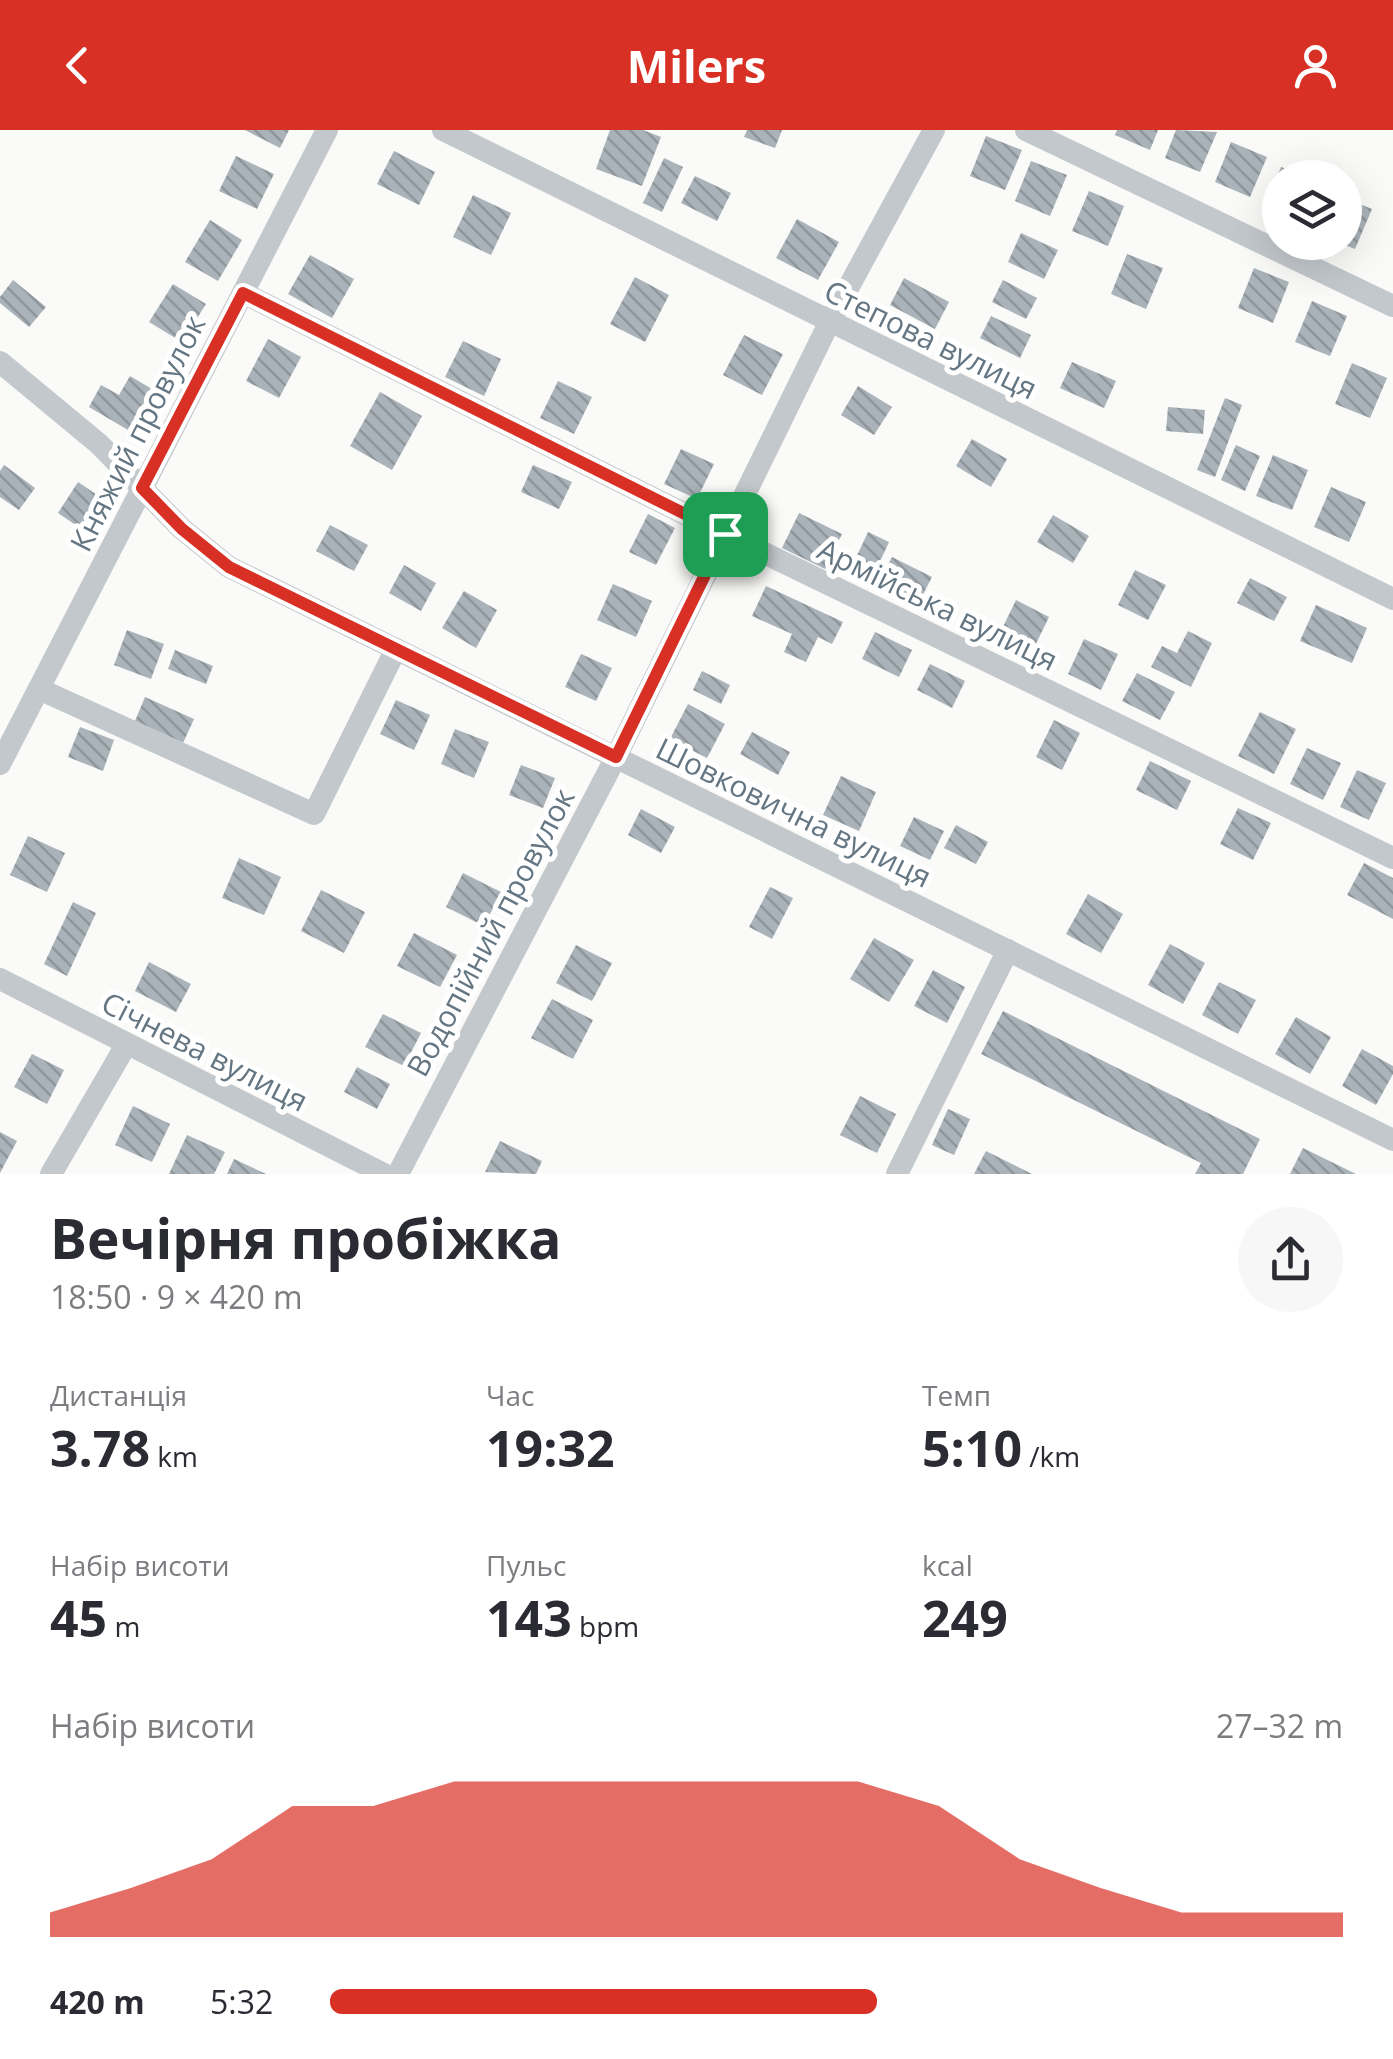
<!DOCTYPE html>
<html lang="uk">
<head>
<meta charset="utf-8">
<style>
  :root { --surface:#fff; --page:#f7f7f7; --text:#2b2b33; --muted:#7c7c81; --accent:#d93025 }
  body { margin:0; font-family:"Open Sans",sans-serif; background:var(--page); color:var(--text); height:100vh; display:flex; flex-direction:column; font-size:38px; white-space:nowrap }
  * { box-sizing:border-box; margin:0 }
  p { font-size:32px; color:var(--muted) }
  .icon { flex:none; width:55px; height:55px; fill:none; stroke:currentColor; stroke-width:2; stroke-linecap:round; stroke-linejoin:round }
  .map { position:relative; height:1044px; overflow:hidden }
  .sheet { display:flex; flex-direction:column; background:var(--surface); flex:1 }
  .sheet>* { flex:none }
  .controls { position:absolute; left:1262px; top:30px; display:grid; gap:20px }
  .controls a { display:grid; place-items:center; width:100px; height:100px; border-radius:50%; background:var(--surface); box-shadow:0 10px 40px #0002; font-size:50px }
  .pin { position:absolute; display:grid; place-items:center; width:85px; height:85px; color:#fff; margin:-42px; border-radius:20px; box-shadow:0 5px 15px #0006 }
  .round { display:grid; place-items:center; flex:none; width:105px; height:105px; border-radius:52px; background:var(--page) }
  .head { display:flex; align-items:center; justify-content:space-between; height:170px; padding:0 50px }
  h1 { font-size:55px; font-weight:700; line-height:75px }
  .figures { display:grid; grid-template-columns:repeat(3,1fr); gap:15px; height:170px; padding:10px 50px }
  .figures div { display:grid; align-content:center }
  .figures b { font-size:50px; font-weight:700 }
  .figures small { font-size:28px; font-weight:400 }
  .figures p { font-size:28px }
  .chart { height:280px; padding:20px 50px }
  .chart p { display:flex; justify-content:space-between }
  .chart svg { width:100%; height:180px; margin-top:10px; fill:var(--accent); opacity:.7 }
  ul { padding:0 50px; list-style:none; font-size:32px }
  li { display:grid; grid-template-columns:160px 120px 1fr; align-items:center; height:75px }
  li i { height:25px; border-radius:12px; background:var(--accent) }
  header { display:flex; justify-content:space-between; align-items:center; height:130px; padding:0 50px; background:var(--accent); color:#fff; font-size:45px; font-weight:700 }
  .map>svg:first-child { display:block }
</style>
</head>
<body>
<header><svg class="icon" aria-label="back" viewBox="0 0 24 24"><path d="M15 5l-7 7 7 7"/></svg>Milers<svg class="icon" aria-label="person" viewBox="0 0 24 24"><circle cx="12" cy="8" r="4"/><path d="M4 21q1-7 8-7t8 7"/></svg></header>
<div class="map">
<svg width="1393" height="1044" viewBox="0 0 1393 1044">
  <defs>
    <pattern id="building-back-hatch" width="6" height="6" patternUnits="userSpaceOnUse" patternTransform="scale(2.5)"><rect width="6" height="6" fill="#aab3b9"/><path d="M-1 5l2 2M0 0l6 6M5-1l2 2" fill="none" stroke="#8e969c"/></pattern>
  </defs>
  <rect width="100%" height="100%" fill="#fafaf8"/>
  <g fill="url(#building-back-hatch)">
    <path d="M 245,0 L 289,0 L 280,18 Z"/>
    <path d="M 610,0 L 643,0 L 661,7 L 642,56 L 596,39 Z"/>
    <path d="M 747,0 L 782,0 L 775,18 L 744,7 Z"/>
    <path d="M 1117,0 L 1158,0 L 1150,20 L 1115,5 Z"/>
    <path d="M 1176,0 L 1217,2 L 1200,42 L 1165,28 Z"/>
    <path d="M 986,6 L 1022,20 L 1005,60 L 970,46 Z"/>
    <path d="M 1231,12 L 1267,27 L 1250,67 L 1215,52 Z"/>
    <path d="M 394,21 L 435,42 L 419,75 L 377,54 Z"/>
    <path d="M 236,26 L 274,44 L 257,79 L 219,61 Z"/>
    <path d="M 664,28 L 683,37 L 662,82 L 643,73 Z"/>
    <path d="M 1031,31 L 1067,45 L 1050,86 L 1015,71 Z"/>
    <path d="M 1281,37 L 1307,47 L 1280,48 L 1280,83 L 1265,77 Z"/>
    <path d="M 695,46 L 731,63 L 717,91 L 681,73 Z"/>
    <path d="M 1089,61 L 1124,76 L 1108,116 L 1072,101 Z"/>
    <path d="M 473,65 L 511,83 L 491,125 L 453,107 Z"/>
    <path d="M 1345,68 L 1372,79 L 1355,119 L 1345,115 Z"/>
    <path d="M 797,89 L 839,112 L 818,150 L 776,128 Z"/>
    <path d="M 210,90 L 242,110 L 218,151 L 185,132 Z"/>
    <path d="M 1021,103 L 1058,120 L 1044,149 L 1008,132 Z"/>
    <path d="M 1127,124 L 1163,138 L 1146,179 L 1111,164 Z"/>
    <path d="M 310,125 L 354,149 L 332,188 L 288,164 Z"/>
    <path d="M 1254,138 L 1289,152 L 1273,193 L 1238,178 Z"/>
    <path d="M 635,147 L 669,165 L 645,212 L 610,194 Z"/>
    <path d="M 904,148 L 949,172 L 935,199 L 890,175 Z"/>
    <path d="M 13,150 L 46,177 L 29,197 L 0,173 L 0,167 Z"/>
    <path d="M 1003,150 L 1037,168 L 1026,189 L 992,172 Z"/>
    <path d="M 173,154 L 206,174 L 182,212 L 149,192 Z"/>
    <path d="M 1312,171 L 1347,186 L 1330,226 L 1295,212 Z"/>
    <path d="M 991,186 L 1031,205 L 1020,228 L 980,208 Z"/>
    <path d="M 744,205 L 783,224 L 762,265 L 723,245 Z"/>
    <path d="M 268,209 L 301,227 L 279,268 L 246,251 Z"/>
    <path d="M 463,211 L 501,229 L 484,266 L 445,247 Z"/>
    <path d="M 1072,232 L 1116,251 L 1104,278 L 1060,258 Z"/>
    <path d="M 1352,233 L 1387,248 L 1370,288 L 1335,274 Z"/>
    <path d="M 130,246 L 152,259 L 128,300 L 89,277 L 101,255 L 119,265 Z"/>
    <path d="M 558,251 L 592,267 L 574,304 L 540,288 Z"/>
    <path d="M 858,256 L 892,277 L 874,305 L 841,285 Z"/>
    <path d="M 380,262 L 422,286 L 392,340 L 350,316 Z"/>
    <path d="M 1225,268 L 1242,275 L 1215,347 L 1197,340 Z"/>
    <path d="M 1168,277 L 1205,280 L 1203,304 L 1166,301 Z"/>
    <path d="M 972,309 L 1007,329 L 991,357 L 956,336 Z"/>
    <path d="M 1236,315 L 1260,326 L 1245,361 L 1221,350 Z"/>
    <path d="M 681,319 L 714,334 L 697,369 L 664,354 Z"/>
    <path d="M 1273,325 L 1308,340 L 1292,380 L 1256,366 Z"/>
    <path d="M 4,335 L 35,358 L 19,380 L 0,367 L 0,341 Z"/>
    <path d="M 533,335 L 572,352 L 559,379 L 521,362 Z"/>
    <path d="M 78,352 L 103,369 L 83,400 L 58,383 Z"/>
    <path d="M 1331,357 L 1366,372 L 1349,412 L 1314,397 Z"/>
    <path d="M 799,383 L 842,404 L 825,439 L 782,418 Z"/>
    <path d="M 648,384 L 675,398 L 656,435 L 629,422 Z"/>
    <path d="M 1053,385 L 1089,406 L 1073,433 L 1037,412 Z"/>
    <path d="M 330,395 L 368,415 L 354,441 L 316,421 Z"/>
    <path d="M 868,402 L 889,412 L 869,455 L 848,445 Z"/>
    <path d="M 892,427 L 932,447 L 916,478 L 876,457 Z"/>
    <path d="M 404,435 L 436,453 L 421,481 L 389,463 Z"/>
    <path d="M 1135,440 L 1166,455 L 1148,490 L 1118,475 Z"/>
    <path d="M 1250,448 L 1287,467 L 1274,491 L 1237,473 Z"/>
    <path d="M 613,454 L 652,471 L 636,507 L 597,490 Z"/>
    <path d="M 766,456 L 843,492 L 832,514 L 818,507 L 806,532 L 784,522 L 792,504 L 752,486 Z"/>
    <path d="M 464,461 L 497,480 L 476,518 L 442,498 Z"/>
    <path d="M 1016,470 L 1049,487 L 1031,524 L 998,507 Z"/>
    <path d="M 1316,475 L 1367,498 L 1352,533 L 1300,511 Z"/>
    <path d="M 127,500 L 164,514 L 151,549 L 114,535 Z"/>
    <path d="M 1188,501 L 1212,513 L 1191,557 L 1151,537 L 1162,516 L 1177,523 Z"/>
    <path d="M 875,502 L 912,520 L 899,547 L 862,529 Z"/>
    <path d="M 1084,509 L 1118,524 L 1101,560 L 1068,544 Z"/>
    <path d="M 175,520 L 213,536 L 206,554 L 168,539 Z"/>
    <path d="M 581,524 L 612,538 L 596,571 L 565,557 Z"/>
    <path d="M 930,534 L 965,551 L 952,578 L 917,560 Z"/>
    <path d="M 702,541 L 730,555 L 721,574 L 693,560 Z"/>
    <path d="M 1137,543 L 1175,562 L 1160,590 L 1122,571 Z"/>
    <path d="M 145,567 L 194,589 L 183,613 L 135,591 Z"/>
    <path d="M 396,570 L 430,585 L 414,620 L 380,604 Z"/>
    <path d="M 688,574 L 725,594 L 707,628 L 670,609 Z"/>
    <path d="M 1260,582 L 1296,599 L 1274,644 L 1238,626 Z"/>
    <path d="M 1054,590 L 1080,603 L 1062,640 L 1036,627 Z"/>
    <path d="M 80,597 L 114,610 L 103,641 L 68,627 Z"/>
    <path d="M 455,599 L 489,612 L 474,648 L 441,634 Z"/>
    <path d="M 752,602 L 790,622 L 778,645 L 740,624 Z"/>
    <path d="M 1307,618 L 1341,633 L 1323,670 L 1290,654 Z"/>
    <path d="M 1150,631 L 1191,651 L 1177,680 L 1136,660 Z"/>
    <path d="M 521,635 L 555,648 L 543,678 L 509,665 Z"/>
    <path d="M 1357,640 L 1386,653 L 1369,690 L 1340,677 Z"/>
    <path d="M 841,646 L 876,662 L 859,701 L 823,685 Z"/>
    <path d="M 1238,678 L 1271,693 L 1253,730 L 1220,714 Z"/>
    <path d="M 641,679 L 675,697 L 661,723 L 628,705 Z"/>
    <path d="M 914,687 L 944,701 L 930,730 L 900,716 Z"/>
    <path d="M 956,695 L 988,712 L 976,734 L 944,718 Z"/>
    <path d="M 28,706 L 65,723 L 47,762 L 10,745 Z"/>
    <path d="M 239,728 L 281,747 L 264,785 L 222,768 Z"/>
    <path d="M 1364,733 L 1393,748 L 1393,789 L 1347,765 Z"/>
    <path d="M 463,743 L 501,762 L 484,796 L 446,777 Z"/>
    <path d="M 770,757 L 793,768 L 772,809 L 749,797 Z"/>
    <path d="M 321,760 L 365,782 L 344,823 L 301,801 Z"/>
    <path d="M 1088,764 L 1123,784 L 1101,823 L 1066,804 Z"/>
    <path d="M 73,772 L 96,783 L 67,846 L 44,834 Z"/>
    <path d="M 414,803 L 457,825 L 440,857 L 397,836 Z"/>
    <path d="M 874,808 L 914,830 L 889,872 L 850,849 Z"/>
    <path d="M 1170,814 L 1205,833 L 1183,874 L 1148,855 Z"/>
    <path d="M 576,815 L 612,833 L 592,871 L 556,853 Z"/>
    <path d="M 149,832 L 191,854 L 176,882 L 135,861 Z"/>
    <path d="M 933,840 L 965,857 L 947,893 L 914,876 Z"/>
    <path d="M 1219,852 L 1256,870 L 1238,904 L 1202,885 Z"/>
    <path d="M 552,869 L 593,890 L 573,929 L 531,908 Z"/>
    <path d="M 1003,881 L 1260,1009 L 1243,1044 L 1195,1044 L 1201,1033 L 981,924 Z"/>
    <path d="M 383,884 L 421,903 L 404,936 L 365,917 Z"/>
    <path d="M 1296,887 L 1331,907 L 1310,944 L 1275,924 Z"/>
    <path d="M 1362,919 L 1393,936 L 1393,944 L 1376,975 L 1342,956 Z"/>
    <path d="M 32,924 L 64,940 L 47,974 L 14,957 Z"/>
    <path d="M 357,937 L 390,954 L 377,979 L 344,962 Z"/>
    <path d="M 860,966 L 896,984 L 877,1023 L 840,1005 Z"/>
    <path d="M 133,976 L 170,994 L 152,1032 L 115,1015 Z"/>
    <path d="M 948,979 L 970,989 L 954,1025 L 932,1015 Z"/>
    <path d="M 0,1002 L 17,1011 L 0,1043 Z"/>
    <path d="M 187,1005 L 225,1022 L 214,1044 L 169,1044 Z"/>
    <path d="M 500,1011 L 542,1031 L 536,1044 L 485,1042 Z"/>
    <path d="M 1303,1018 L 1356,1044 L 1290,1044 Z"/>
    <path d="M 986,1021 L 1032,1044 L 974,1044 Z"/>
    <path d="M 234,1029 L 266,1044 L 227,1044 Z"/>
  </g>
  <g fill="none" stroke-linecap="round" stroke-linejoin="round">
    <g stroke="#c3c8cc" stroke-width="22">
      <path d="M 443,0 L 1393,469"/>
      <path d="M 1026,0 L 1393,176"/>
      <path d="M 243,163 L 725,404 L 1393,728"/>
      <path d="M 0,232 L 99,314 L 182,399 L 229,437 L 1393,1010"/>
      <path d="M 39,559 L 314,684 L 396,519"/>
      <path d="M 0,634 L 327,0"/>
      <path d="M 0,849 L 384,1044"/>
      <path d="M 51,1044 L 126,915"/>
      <path d="M 398,1044 L 616,627 L 829,193 L 934,0"/>
      <path d="M 897,1044 L 1008,820"/>
    </g>
  </g>
  <g fill="none" stroke-linecap="round" stroke-linejoin="round">
    <defs>
      <path id="route" d="M 243,163 L 725,404 L 616,627 L 229,437 L 182,399 L 142,358 Z"/>
    </defs>
    <use href="#route" stroke="#fff" stroke-width="20"/>
    <use href="#route" stroke="#d93025" stroke-width="12"/>
  </g>
  <g text-anchor="middle" dominant-baseline="central" stroke-width="10" stroke-linejoin="round" paint-order="stroke">
    <g font-size="30" fill="#657683" stroke="#fff">
      <text transform="translate(931 209) rotate(26)">Степова вулиця</text>
      <text transform="translate(137 303) rotate(-63)">Княжий провулок</text>
      <text transform="translate(938 474) rotate(26)">Армійська вулиця</text>
      <text transform="translate(794 682) rotate(26)">Шовковична вулиця</text>
      <text transform="translate(490 802) rotate(-62)">Водопійний провулок</text>
      <text transform="translate(205 921) rotate(27)">Січнева вулиця</text>
    </g>
  </g>
</svg>
<div class="controls">
<a><svg class="icon" aria-label="layers" viewBox="0 0 24 24"><path d="M12 4l9 5-9 5-9-5zM3 14l9 5 9-5"/></svg></a>
</div>
<div class="pin" style="left:725px;top:404px;background:#1e9e55"><svg class="icon" aria-label="arrive" viewBox="0 0 24 24"><path d="M6 21V4h12l-3 4 3 4H6"/></svg></div>
</div>
<section class="sheet">
<div class="head"><div><h1>Вечірня пробіжка</h1><p>18:50 · 9 × 420 m</p></div><a class="round"><svg class="icon" aria-label="share" viewBox="0 0 24 24"><path d="M12 15V3M7 8l5-5 5 5M5 13v7h14v-7"/></svg></a></div>
<div class="figures">
<div><p>Дистанція</p><b>3.78<small> km</small></b></div>
<div><p>Час</p><b>19:32</b></div>
<div><p>Темп</p><b>5:10<small> /km</small></b></div>
</div>
<div class="figures">
<div><p>Набір висоти</p><b>45<small> m</small></b></div>
<div><p>Пульс</p><b>143<small> bpm</small></b></div>
<div><p>kcal</p><b>249</b></div>
</div>
<div class="chart"><p><span>Набір висоти</span>27–32 m</p>
<svg viewBox="0 0 160 44" preserveAspectRatio="none"><path d="M0 44V38L10 32L20 25L30 12L40 12L50 6L60 6L70 6L80 6L90 6L100 6L110 12L120 25L130 32L140 38L150 38L160 38V44z"/></svg>
</div>
<ul>
<li><b>420 m</b>5:32<i style="width:54%"></i></li>
</ul>
</section>
</body>
</html>
